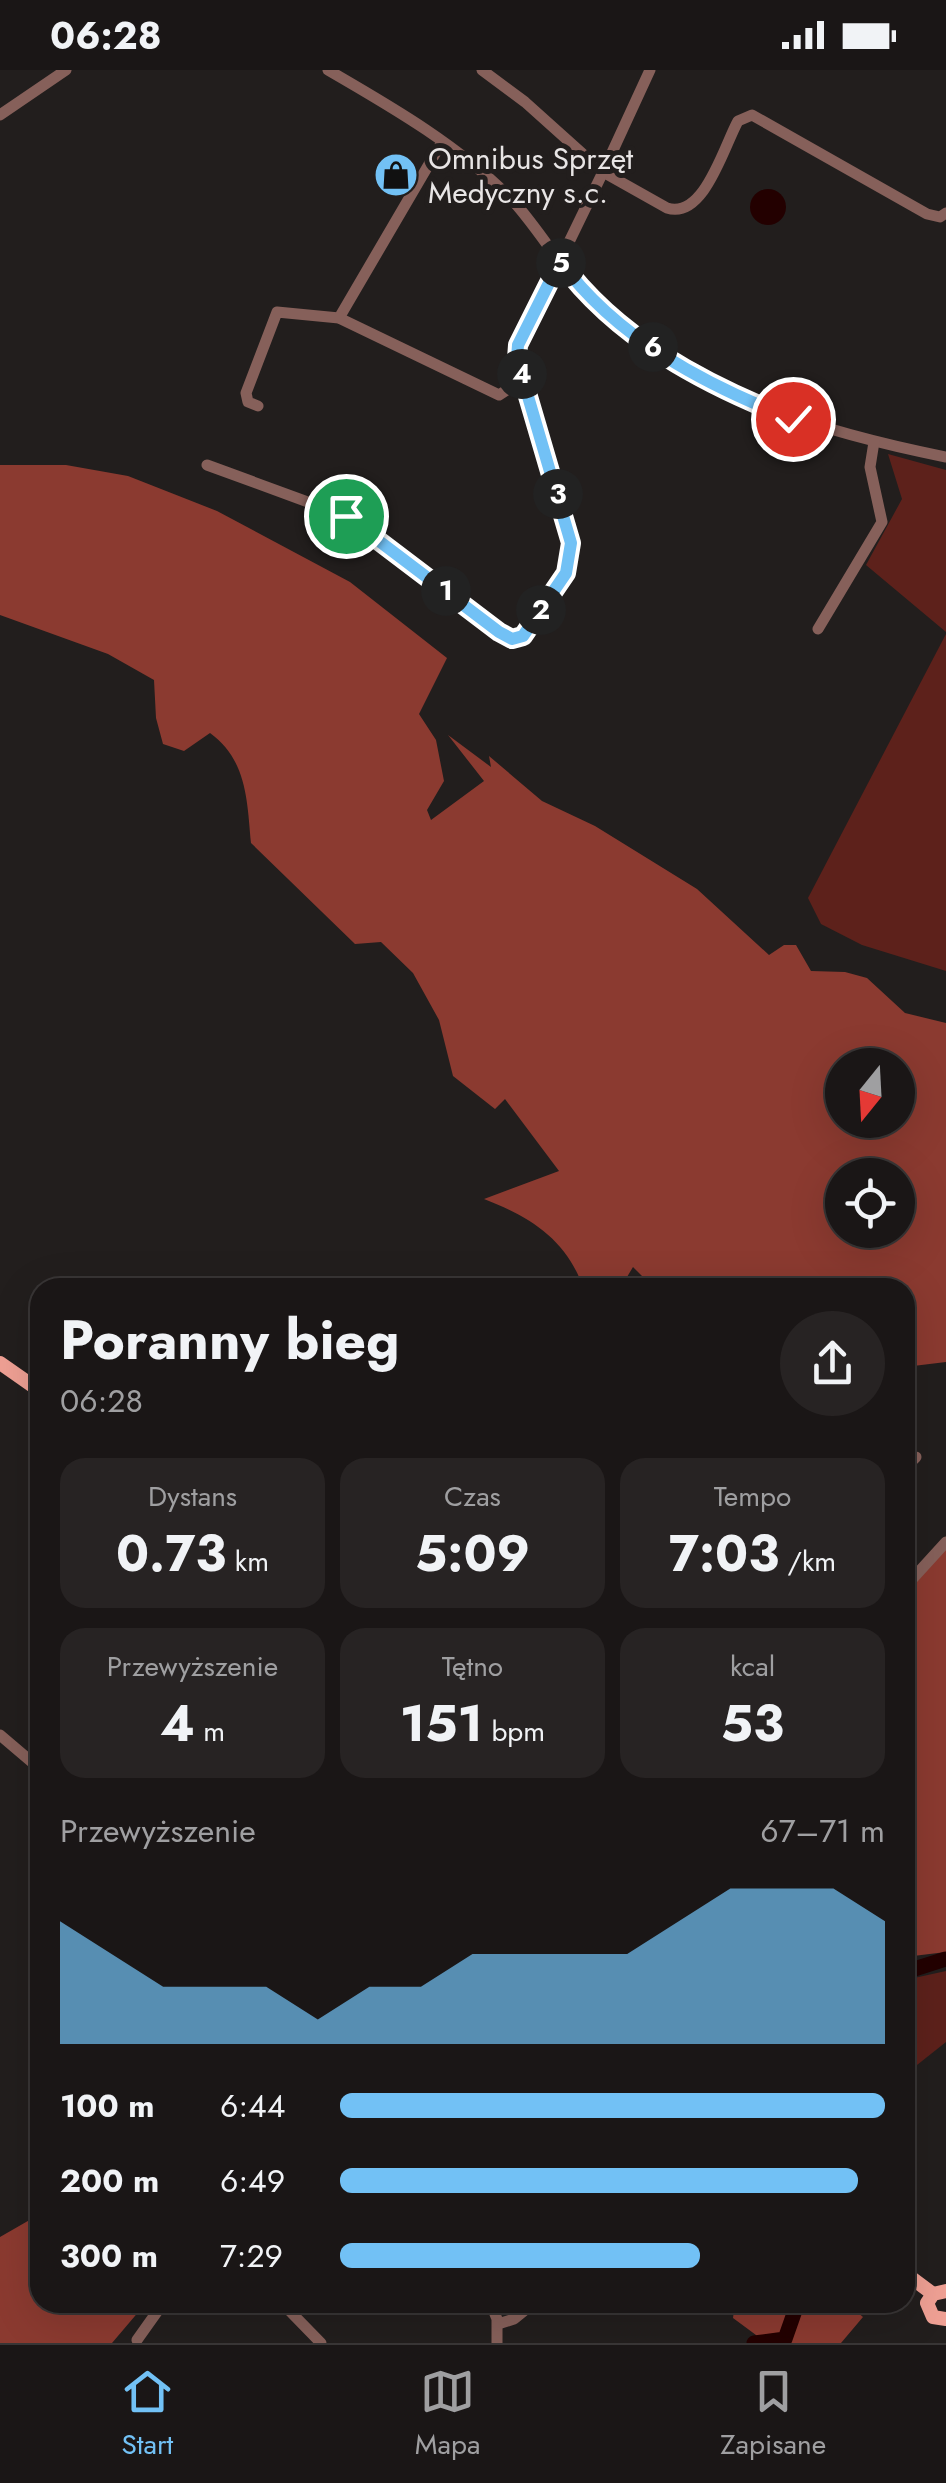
<!DOCTYPE html>
<html lang="pl">
<head>
<meta charset="utf-8">
<style>
  :root { --surface:#1a1616; --page:#272323; --text:#f1f3f6; --muted:#9f9fa1; --line:#383535; --accent:#72c1f5 }
  body { margin:0; font-family:Jost,sans-serif; background:var(--page); color:var(--text); height:100vh; display:flex; flex-direction:column; font-size:38px; white-space:nowrap }
  * { box-sizing:border-box; margin:0 }
  p { font-size:32px; color:var(--muted) }
  .icon { flex:none; width:55px; height:55px; fill:none; stroke:currentColor; stroke-width:2; stroke-linecap:round; stroke-linejoin:round }
  .map { position:relative; flex:1; overflow:hidden }
  .panel { position:absolute; left:30px; top:1208px; width:885px; height:1035px; display:flex; flex-direction:column; background:var(--surface); border-radius:30px; box-shadow:0 10px 40px #0002,0 0 0 2px var(--line) }
  .panel>* { flex:none }
  .needle { width:65px; rotate:198deg }
  .tools { position:absolute; left:825px; top:978px; display:grid; gap:20px }
  .tools a { display:grid; place-items:center; width:90px; height:90px; border-radius:50%; background:var(--surface); box-shadow:0 10px 40px #0002,0 0 0 2px var(--line); font-size:50px }
  .pin { position:absolute; display:grid; place-items:center; width:85px; height:85px; color:#fff; margin:-42px; border:5px solid #fff; border-radius:50%; box-shadow:0 2px 10px #0007 }
  .km { position:absolute; width:50px; height:50px; margin:-25px; border-radius:50%; background:#222; color:#fff; font-size:28px; line-height:50px; text-align:center }
  .round { display:grid; place-items:center; flex:none; width:105px; height:105px; border-radius:52px; background:var(--page) }
  .head { display:flex; align-items:center; justify-content:space-between; height:170px; padding:0 30px }
  h1 { font-size:55px; font-weight:700; line-height:75px }
  .metrics { display:grid; grid-template-columns:repeat(3,1fr); gap:15px; height:170px; padding:10px 30px }
  .metrics div { display:grid; align-content:center; border-radius:25px; background:var(--page); text-align:center }
  .metrics b { font-size:50px; font-weight:700 }
  .metrics small { font-size:28px; font-weight:400 }
  .metrics p { font-size:28px }
  .chart { height:280px; padding:20px 30px }
  .chart p { display:flex; justify-content:space-between }
  .chart svg { width:100%; height:180px; margin-top:10px; fill:var(--accent); opacity:.7 }
  ul { padding:0 30px; list-style:none; font-size:32px }
  li { display:grid; grid-template-columns:160px 120px 1fr; align-items:center; height:75px }
  li i { height:25px; border-radius:12px; background:var(--accent) }
  .status { display:flex; justify-content:space-between; align-items:center; height:70px; padding:0 50px; background:var(--surface); direction:ltr }
  .status svg { height:28px; fill:currentColor }
  .tab-bar { display:flex; justify-content:space-around; align-items:center; height:140px; border-top:2px solid var(--line); background:var(--surface); font-size:28px; color:var(--muted) }
  .tab-bar a { display:grid; justify-items:center; gap:5px }
  .tab-bar .on { color:var(--accent) }
  .map>svg:first-child { display:block }
</style>
</head>
<body>
<div class="status"><b>06:28</b><svg viewBox="0 0 49 12"><path d="M0 12V9h3v3zM5 12V6h3v6zM10 12V3h3v9zM15 12V0h3v12zM26 1h20v11H26zM47 4h2v5h-2z"/></svg></div>
<div class="map">
<svg width="946" height="2273" viewBox="0 0 946 2273">
  <rect width="100%" height="100%" fill="#221e1d"/>
  <g fill="#5d211b">
    <path d="M 888,384 L 946,400 L 946,562 L 866,495 L 902,429 Z"/>
    <path d="M 946,564 L 946,901 L 862,875 L 821,854 L 808,828 Z"/>
    <path d="M 946,1901 L 946,1972 L 917,1995 L 905,1993 L 905,1910 Z"/>
  </g>
  <g fill="#8b3a30" fill-rule="evenodd">
    <path d="M 0,395 L 66,395 L 128,406 L 217,441 L 350,512 L 447,588 L 419,644 L 436,670 L 444,711 L 427,740 L 431,750 L 484,711 L 448,665 L 491,697 L 489,686 L 542,731 L 595,756 L 697,819 L 769,885 L 784,875 L 796,875 L 811,901 L 845,902 L 867,908 L 905,943 L 946,953 L 946,1292 L 905,1297 L 905,1218 L 653,1217 L 633,1197 L 621,1217 L 583,1217 C 566,1169 530,1147 484,1129 L 559,1101 L 505,1029 L 495,1039 L 453,1006 L 439,950 L 413,903 L 381,872 L 355,874 L 251,773 C 247,730 247,690 210,663 L 184,681 L 163,674 L 156,648 L 154,610 L 108,584 L 0,545 ZM 898,995 L 898,1050 L 842,1050 L 842,995 ZM 898,1105 L 898,1160 L 842,1160 L 842,1105 Z"/>
    <path d="M 946,1477 L 946,1882 L 905,1887 L 905,1524 Z"/>
    <path d="M 40,2144 L 40,2232 L 146,2233 L 112,2273 L 0,2273 L 0,2167 Z"/>
    <path d="M 735,2233 L 846,2233 L 863,2247 L 841,2273 L 759,2273 L 756,2265 L 733,2248 Z"/>
  </g>
  <circle fill="#230000" cx="768" cy="137" r="18"/>
  <g fill="none" stroke-linecap="round" stroke-linejoin="round">
    <g stroke="#230000" stroke-width="15">
      <path d="M 905,1902 L 946,1889"/>
      <path d="M 754,2273 L 785,2269 L 798,2232"/>
    </g>
    <g stroke="#86605a" stroke-width="11">
      <path d="M 328,0 C 392,37 463,78 514,132 C 548,170 571,217 611,249 C 708,328 826,363 946,387"/>
      <path d="M 650,0 L 603,102 L 667,138 C 704,150 724,76 738,51 L 752,45 L 927,144 L 940,147 L 946,143"/>
      <path d="M 0,45 L 66,0"/>
      <path d="M 339,248 L 442,72"/>
      <path d="M 258,336 L 248,332 L 246,323 L 277,242 L 339,248 L 499,325 L 524,309"/>
      <path d="M 207,395 L 346,446 L 512,569 C 536,566 569,497 571,473 L 517,289 L 519,275 L 603,102 L 525,32 L 482,0"/>
      <path d="M 818,559 L 882,452 L 870,397 L 874,372"/>
      <path d="M 905,1398 L 916,1387"/>
      <path d="M 905,1517 L 946,1472"/>
      <path d="M 0,1665 L 40,1699"/>
      <path d="M 281,2232 L 321,2273"/>
      <path d="M 490,2232 L 497,2249 L 497,2273"/>
      <path d="M 498,2254 L 514,2249 L 535,2232"/>
      <path d="M 137,2270 L 164,2232"/>
    </g>
    <g stroke="#efa094" stroke-width="14">
      <path d="M 0,1293 L 40,1321"/>
      <path d="M 905,2203 L 933,2224"/>
      <path d="M 946,2221 L 933,2224 L 927,2233 L 933,2247 L 946,2249"/>
    </g>
  </g>
  <g fill="none" stroke-linecap="round" stroke-linejoin="round">
    <defs>
      <path id="route" d="M 346,446 L 499,562 L 512,569 L 523,566 L 566,503 L 571,473 L 517,289 L 518,275 L 560,191 C 616,268 705,315 793,349"/>
    </defs>
    <use href="#route" stroke="#fff" stroke-width="20"/>
    <use href="#route" stroke="#72c1f5" stroke-width="12"/>
  </g>
  <defs>
    <symbol id="shop-disc" viewBox="-11 -11 22 22"><circle r="9.5" fill="#72c1f5" stroke="#221e1d"/><path d="M-5-2.5h2.3a2.7 3.5 0 0 1 5.4 0H5L5.5 6h-11ZM-1.5-2.5h3a1.5 2.3 0 0 0-3 0Z" fill="#111"/></symbol>
  </defs>
  <g fill-rule="evenodd">
    <use href="#shop-disc" x="371" y="80" width="50" height="50"/>
  </g>
  <g text-anchor="middle" dominant-baseline="central" stroke-width="10" stroke-linejoin="round" paint-order="stroke">
    <g font-size="30" fill="#e8e5e5" stroke="#221e1d" text-anchor="start">
      <text x="428" y="88">Omnibus Sprzęt<tspan x="428" dy="34">Medyczny s.c.</tspan></text>
    </g>
  </g>
</svg>
<div class="tools">
<a><svg class="needle" viewBox="-14 -14 28 28"><path d="M0-13l5 13h-10z" fill="#e53935"/><path d="M0 13l5-13h-10z" fill="#9f9fa1"/></svg></a>
<a><svg class="icon" aria-label="locate" viewBox="0 0 24 24"><circle cx="12" cy="12" r="6"/><path d="M12 2v4M12 18v4M2 12h4M18 12h4"/></svg></a>
</div>
<div class="pin" style="left:346px;top:446px;background:#1e9e55"><svg class="icon" aria-label="arrive" viewBox="0 0 24 24"><path d="M6 21V4h12l-3 4 3 4H6"/></svg></div>
<div class="pin" style="left:793px;top:349px;background:#d93025"><svg class="icon" aria-label="check" viewBox="0 0 24 24"><path d="M5 12l5 5 9-10"/></svg></div>
<b class="km" style="left:446px;top:521px">1</b>
<b class="km" style="left:541px;top:540px">2</b>
<b class="km" style="left:558px;top:424px">3</b>
<b class="km" style="left:522px;top:304px">4</b>
<b class="km" style="left:561px;top:193px">5</b>
<b class="km" style="left:653px;top:277px">6</b>
<section class="panel">
<div class="head"><div><h1>Poranny bieg</h1><p>06:28</p></div><a class="round"><svg class="icon" aria-label="share" viewBox="0 0 24 24"><path d="M12 15V3M7 8l5-5 5 5M5 13v7h14v-7"/></svg></a></div>
<div class="metrics">
<div><p>Dystans</p><b>0.73<small> km</small></b></div>
<div><p>Czas</p><b>5:09</b></div>
<div><p>Tempo</p><b>7:03<small> /km</small></b></div>
</div>
<div class="metrics">
<div><p>Przewyższenie</p><b>4<small> m</small></b></div>
<div><p>Tętno</p><b>151<small> bpm</small></b></div>
<div><p>kcal</p><b>53</b></div>
</div>
<div class="chart"><p><span>Przewyższenie</span>67–71 m</p>
<svg viewBox="0 0 160 44" preserveAspectRatio="none"><path d="M0 44V14L10 22L20 30L30 30L40 30L50 38L60 30L70 30L80 22L90 22L100 22L110 22L120 14L130 6L140 6L150 6L160 14V44z"/></svg>
</div>
<ul>
<li><b>100 m</b>6:44<i style="width:100%"></i></li>
<li><b>200 m</b>6:49<i style="width:95%"></i></li>
<li><b>300 m</b>7:29<i style="width:66%"></i></li>
</ul>
</section>
</div>
<nav class="tab-bar">
<a class="on"><svg class="icon" aria-label="home" viewBox="0 0 24 24"><path d="M3 11l9-7 9 7M6 9v11h12V9"/></svg>Start</a>
<a><svg class="icon" aria-label="map" viewBox="0 0 24 24"><path d="M3 6l6-2 6 2 6-2v14l-6 2-6-2-6 2zM9 4v14M15 6v14"/></svg>Mapa</a>
<a><svg class="icon" aria-label="saved" viewBox="0 0 24 24"><path d="M7 4h10v16l-5-4-5 4z"/></svg>Zapisane</a>
</nav>
</body>
</html>
